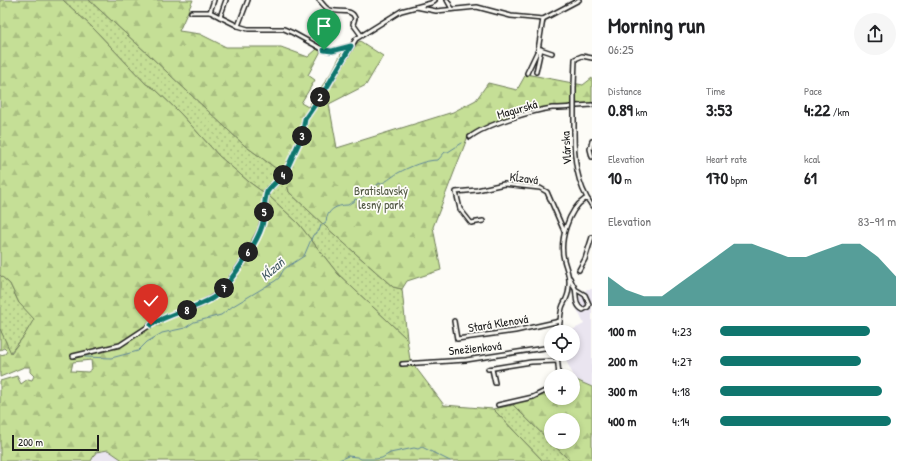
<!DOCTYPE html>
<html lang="en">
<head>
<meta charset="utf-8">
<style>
  :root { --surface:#fff; --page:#f6f6f6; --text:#202124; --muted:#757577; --accent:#0f766e }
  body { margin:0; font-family:"Patrick Hand",sans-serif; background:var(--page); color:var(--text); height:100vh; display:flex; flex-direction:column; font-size:15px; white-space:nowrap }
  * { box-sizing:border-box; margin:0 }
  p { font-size:13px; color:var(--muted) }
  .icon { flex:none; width:22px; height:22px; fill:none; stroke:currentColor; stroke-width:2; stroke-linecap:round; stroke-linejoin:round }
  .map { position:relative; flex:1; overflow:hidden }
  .sheet { display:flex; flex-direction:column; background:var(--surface); width:320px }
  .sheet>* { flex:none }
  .fabs { position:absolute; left:544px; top:325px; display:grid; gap:8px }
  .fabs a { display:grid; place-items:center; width:36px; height:36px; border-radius:50%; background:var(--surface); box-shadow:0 2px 6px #0003; font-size:20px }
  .scale { position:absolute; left:12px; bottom:10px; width:87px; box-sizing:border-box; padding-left:4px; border:2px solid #1c1c1c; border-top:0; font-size:11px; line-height:14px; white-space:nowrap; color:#1c1c1c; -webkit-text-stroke:3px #fdfcf7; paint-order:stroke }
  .pin { position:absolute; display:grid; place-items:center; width:34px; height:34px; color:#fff; margin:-41px -17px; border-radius:50% 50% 50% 0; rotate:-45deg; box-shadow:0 0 4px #0007 }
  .pin .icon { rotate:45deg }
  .km { position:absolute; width:20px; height:20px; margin:-10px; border-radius:50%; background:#222; color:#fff; font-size:11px; line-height:20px; text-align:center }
  .round { display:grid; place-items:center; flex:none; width:42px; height:42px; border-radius:21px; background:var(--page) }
  .overview { display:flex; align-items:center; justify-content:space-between; height:68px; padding:0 16px }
  h1 { font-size:22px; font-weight:700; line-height:30px }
  .figures { display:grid; grid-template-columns:repeat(3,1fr); gap:6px; height:68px; padding:4px 16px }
  .figures div { display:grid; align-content:center }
  .figures b { font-size:17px; font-weight:700 }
  .figures small { font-size:11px; font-weight:400 }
  .figures p { font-size:11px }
  .chart { height:112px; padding:8px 16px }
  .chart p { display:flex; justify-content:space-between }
  .chart svg { width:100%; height:72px; margin-top:4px; fill:var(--accent); opacity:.7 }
  ul { padding:0 16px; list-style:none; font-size:13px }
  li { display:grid; grid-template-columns:64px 48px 1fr; align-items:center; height:30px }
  li i { height:10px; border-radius:5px; background:var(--accent) }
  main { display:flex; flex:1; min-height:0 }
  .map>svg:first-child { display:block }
</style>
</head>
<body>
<main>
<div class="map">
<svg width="592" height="461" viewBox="0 0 592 461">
  <defs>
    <pattern id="grass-dots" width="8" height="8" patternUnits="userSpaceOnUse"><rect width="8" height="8" fill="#c5df96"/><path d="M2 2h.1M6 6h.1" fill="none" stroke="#a9bf81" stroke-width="1.8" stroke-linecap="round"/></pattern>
    <pattern id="forest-firs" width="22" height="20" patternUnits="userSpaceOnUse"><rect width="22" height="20" fill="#c5df96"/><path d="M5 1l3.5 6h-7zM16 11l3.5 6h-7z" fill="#a9bf81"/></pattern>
  </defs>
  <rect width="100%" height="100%" fill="#fdfcf7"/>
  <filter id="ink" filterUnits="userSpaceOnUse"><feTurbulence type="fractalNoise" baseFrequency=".025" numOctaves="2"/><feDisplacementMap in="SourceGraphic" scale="8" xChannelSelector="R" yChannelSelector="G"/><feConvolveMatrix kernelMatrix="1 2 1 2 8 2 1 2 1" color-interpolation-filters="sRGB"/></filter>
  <g filter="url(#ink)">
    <g fill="#eae5f0">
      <path d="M 587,289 L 592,289 L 592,387 L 576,380 L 563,355 L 573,354 L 573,332 L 568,332 L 584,324 L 574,303 Z"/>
      <path d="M 108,450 L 124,460 L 91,461 L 96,452 Z"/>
    </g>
    <g fill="url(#grass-dots)" stroke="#707e59">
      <path d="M 63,0 L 89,0 L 148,54 L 244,145 L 285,175 L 289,192 L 325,226 L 393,287 L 402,289 L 407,339 L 338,274 L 298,223 L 270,197 L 249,182 L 219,156 L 180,113 L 155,89 L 146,84 L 93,28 Z"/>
      <path d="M 0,275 L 10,284 L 19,303 L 35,319 L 24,336 L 10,353 L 0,329 Z"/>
      <path d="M 513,405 L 570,461 L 543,461 L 493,409 Z"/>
    </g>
    <g fill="url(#forest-firs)" stroke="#707e59" fill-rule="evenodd">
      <path d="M 0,0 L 63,0 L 93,28 L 146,84 L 155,89 L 180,113 L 219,156 L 249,182 L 270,197 L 298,223 L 338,274 L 407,339 L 410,360 L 444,405 L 493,409 L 543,461 L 124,461 L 108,450 L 96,452 L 91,461 L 0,461 L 0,381 L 17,376 L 21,384 L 28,379 L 32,380 L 34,376 L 30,372 L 30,367 L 24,367 L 0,377 L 0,355 L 5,354 L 7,351 L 4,348 L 0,350 L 0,329 L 11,353 L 24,336 L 34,319 L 19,303 L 10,284 L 0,275 ZM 91,360 L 92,369 L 88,372 L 71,371 L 73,362 Z"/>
      <path d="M 89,0 L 193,0 L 179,31 L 200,34 L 226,47 L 281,47 L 308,57 L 317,49 L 321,51 L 308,75 L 315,80 L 301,103 L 308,107 L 333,70 L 341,54 L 360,41 L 383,56 L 366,85 L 329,104 L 337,148 L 453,112 L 476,100 L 488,83 L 517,90 L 526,74 L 583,85 L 592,78 L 592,103 L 551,107 L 492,125 L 468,136 L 433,227 L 441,270 L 407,281 L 402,289 L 393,287 L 325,226 L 289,192 L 285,175 L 244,145 L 148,54 Z"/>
      <path d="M 576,380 L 592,387 L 592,461 L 570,461 L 513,405 L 551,386 L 551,398 L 573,398 L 573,381 ZM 551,420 L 573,420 L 573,442 L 551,442 Z"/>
    </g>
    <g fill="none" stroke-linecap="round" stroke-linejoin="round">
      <g stroke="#5f8699" stroke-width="1">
        <path d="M 85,357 L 111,358 L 138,351 L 147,342 L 162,333 L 185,328 L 194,322 L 221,315 L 233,306 L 275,281 L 279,278 L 284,269 L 304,256 L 313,235 L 319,231 L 321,225 L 326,222 C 327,210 336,205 348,205 L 352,202 L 354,202 L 355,199 L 359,200 L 363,196 C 369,196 373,188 378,184 C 386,183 391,177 398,173 C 409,167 425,160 438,160 L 445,152 L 448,152 L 462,143"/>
        <path d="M 339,460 L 348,456 L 357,457 L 361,459 L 376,459 L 382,458 L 390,453 L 414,448 L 418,449 L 422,447 L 450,461"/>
      </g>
      <defs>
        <g id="minor">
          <path d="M 319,0 C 322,2 324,7 328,9 C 337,14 351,7 355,18 L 353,24 L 361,35"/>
          <path d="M 447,0 L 452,9"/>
          <path d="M 416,7 L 436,11 L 477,7 L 511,16 L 543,19 L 579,0"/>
          <path d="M 191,12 L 210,12 L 238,26 L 248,29 L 284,29 L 293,33 L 324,50 L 332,51 L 351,46"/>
          <path d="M 210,12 L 214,0"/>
          <path d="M 220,17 L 226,0"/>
          <path d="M 238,26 L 248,0"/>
          <path d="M 540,49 L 552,53"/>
          <path d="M 536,72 L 541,49"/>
          <path d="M 527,73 L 538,50 L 543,19"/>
          <path d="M 574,86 L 575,59 L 582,56 L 592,58"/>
          <path d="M 577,106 L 592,105"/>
          <path d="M 574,131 C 574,158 576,183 592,206"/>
          <path d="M 470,137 C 487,124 531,111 552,108 C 558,108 565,108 571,107"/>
          <path d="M 592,141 L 590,149 L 592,157"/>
          <path d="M 483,221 L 471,223 L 460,209 L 456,192 L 477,190 L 504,184 L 540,188 L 547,192 L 564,231"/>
          <path d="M 579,270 L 585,259 L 592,237"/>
          <path d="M 570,278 C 571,281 573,285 575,288 C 577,296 574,305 583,310 L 588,307 L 589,304 L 585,295 L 575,289"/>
          <path d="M 454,321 L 457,339 L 515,331 L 560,321"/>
          <path d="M 559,332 C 560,324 560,315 562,308 C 563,304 565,302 566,299 C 568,295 569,289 569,284 C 570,276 566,268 564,260 C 559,241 568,210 585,199 L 588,200"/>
          <path d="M 557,354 L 559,376"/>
          <path d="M 73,356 L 120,345 L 158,320 L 198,306 L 216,295 L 227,284 L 243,261 L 257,236 L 261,228 L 267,192 L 270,188 L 282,177 L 286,171 L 302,136 L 305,119 L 327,87 L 356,39 L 401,11 L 431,3 L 435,0"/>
          <path d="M 402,364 L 466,360 L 551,347"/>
          <path d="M 488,369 L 531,362 L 557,361"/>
          <path d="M 492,369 L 495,383"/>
          <path d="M 498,405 L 533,397 L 551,388"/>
        </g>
      </defs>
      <use href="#minor" stroke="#1c1c1c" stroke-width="6"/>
      <use href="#minor" stroke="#fdfcf7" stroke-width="3"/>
      <defs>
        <path id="minor-bridge" d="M 574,131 L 574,86"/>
      </defs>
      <use href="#minor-bridge" stroke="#1c1c1c" stroke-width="6" stroke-linecap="butt"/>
      <use href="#minor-bridge" stroke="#fdfcf7" stroke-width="3"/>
    </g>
  </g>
  <g fill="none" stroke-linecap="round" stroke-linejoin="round" filter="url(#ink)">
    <defs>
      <path id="route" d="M 151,325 C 169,313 192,310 211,299 C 226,291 257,243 262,226 C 265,215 263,204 267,192 L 270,188 L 282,176 L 286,171 L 302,136 L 305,119 L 327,87 L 351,46 L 332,51 L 324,50"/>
    </defs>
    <use href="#route" stroke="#fff" stroke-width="8"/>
    <use href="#route" stroke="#0f766e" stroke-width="5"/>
  </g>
  <g text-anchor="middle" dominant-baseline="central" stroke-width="3.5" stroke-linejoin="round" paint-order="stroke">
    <g font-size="12" fill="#1c1c1c" stroke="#fdfcf7">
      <text transform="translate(517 109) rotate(-16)">Magurská</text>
      <text transform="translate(566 148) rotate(-93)">Vlárska</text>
      <text transform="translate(524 178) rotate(7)">Kĺzavá</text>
      <text transform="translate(498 323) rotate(-9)">Stará Klenová</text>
      <text transform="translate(475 348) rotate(-6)">Snežienková</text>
    </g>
    <g font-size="12" fill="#4f5641" stroke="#fdfcf7">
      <text x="381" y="190">Bratislavský<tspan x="381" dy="14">lesný park</tspan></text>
    </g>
    <g font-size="13" font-style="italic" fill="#435a65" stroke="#fdfcf7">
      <text transform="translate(272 269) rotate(-41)">Kĺzaň</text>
    </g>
  </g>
</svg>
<div class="fabs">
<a><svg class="icon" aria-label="locate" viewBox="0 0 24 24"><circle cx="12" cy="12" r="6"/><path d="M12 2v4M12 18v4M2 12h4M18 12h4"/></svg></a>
<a>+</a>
<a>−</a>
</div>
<div class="scale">200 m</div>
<div class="pin" style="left:324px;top:50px;background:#1e9e55"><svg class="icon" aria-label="arrive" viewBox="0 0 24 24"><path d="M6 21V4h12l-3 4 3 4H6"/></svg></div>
<div class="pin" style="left:151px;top:325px;background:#d93025"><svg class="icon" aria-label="check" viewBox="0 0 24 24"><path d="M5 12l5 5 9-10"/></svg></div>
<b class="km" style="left:320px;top:97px">2</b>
<b class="km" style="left:302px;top:136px">3</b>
<b class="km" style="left:283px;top:175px">4</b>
<b class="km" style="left:264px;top:212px">5</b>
<b class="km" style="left:248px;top:252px">6</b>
<b class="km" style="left:224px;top:288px">7</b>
<b class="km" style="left:187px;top:310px">8</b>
</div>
<section class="sheet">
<div class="overview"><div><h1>Morning run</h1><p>06:25</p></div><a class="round"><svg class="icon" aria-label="share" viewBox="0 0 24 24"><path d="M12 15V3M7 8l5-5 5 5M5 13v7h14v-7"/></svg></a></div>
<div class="figures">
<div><p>Distance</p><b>0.89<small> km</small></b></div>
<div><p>Time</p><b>3:53</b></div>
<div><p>Pace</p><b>4:22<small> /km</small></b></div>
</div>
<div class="figures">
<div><p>Elevation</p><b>10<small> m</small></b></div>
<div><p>Heart rate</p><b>170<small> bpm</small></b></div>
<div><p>kcal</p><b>61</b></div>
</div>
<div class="chart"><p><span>Elevation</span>83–91 m</p>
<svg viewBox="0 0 160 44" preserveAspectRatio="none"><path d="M0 44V26L10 34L20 38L30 38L40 30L50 22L60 14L70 6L80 6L90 10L100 14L110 14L120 10L130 6L140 6L150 14L160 26V44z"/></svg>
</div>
<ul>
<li><b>100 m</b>4:23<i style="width:85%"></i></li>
<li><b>200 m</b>4:27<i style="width:80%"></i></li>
<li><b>300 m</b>4:18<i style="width:92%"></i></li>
<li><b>400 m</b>4:14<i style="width:97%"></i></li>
</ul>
</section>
</main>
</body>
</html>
